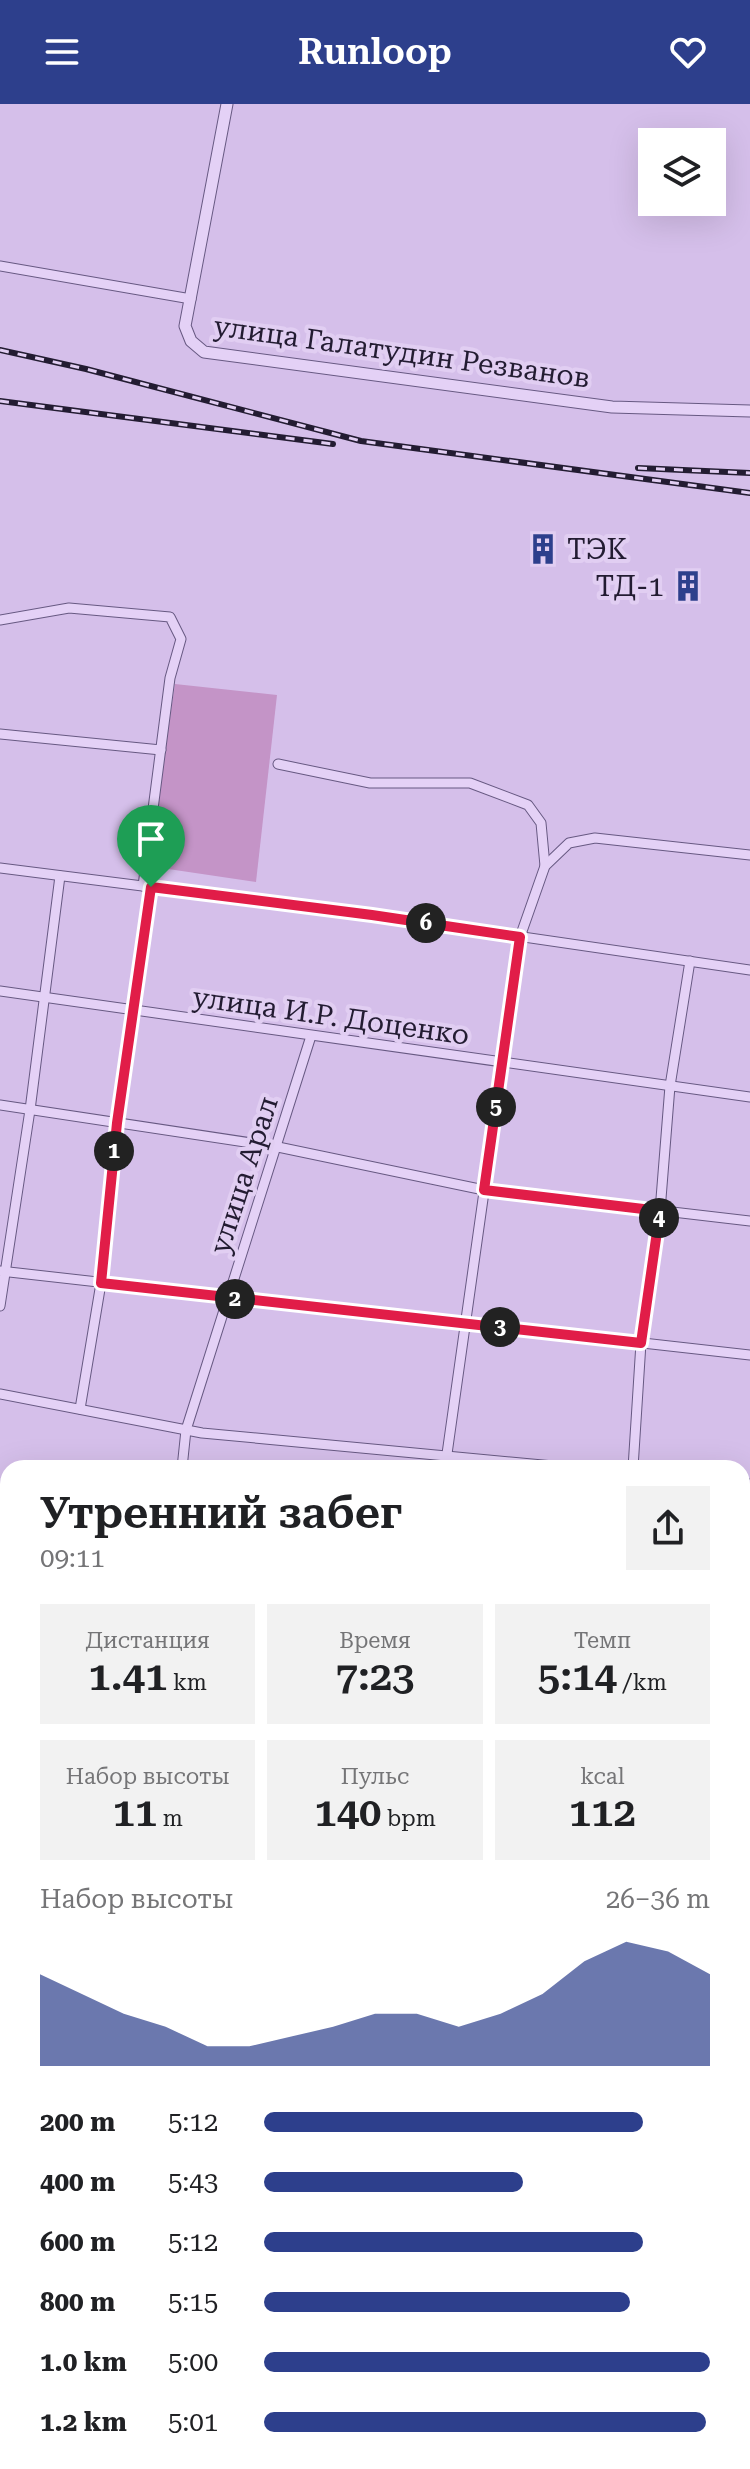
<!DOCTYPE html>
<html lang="ru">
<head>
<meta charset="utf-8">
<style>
  :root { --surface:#fff; --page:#f2f2f2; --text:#202124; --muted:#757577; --accent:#2d3f8c }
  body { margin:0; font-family:"Roboto Serif",serif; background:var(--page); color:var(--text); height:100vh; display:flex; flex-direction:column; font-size:30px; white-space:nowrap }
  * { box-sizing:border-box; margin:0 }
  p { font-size:26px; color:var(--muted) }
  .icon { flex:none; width:44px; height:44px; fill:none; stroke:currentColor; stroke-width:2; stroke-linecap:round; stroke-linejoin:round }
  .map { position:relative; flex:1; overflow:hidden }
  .drawer { position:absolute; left:0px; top:1356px; width:750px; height:1010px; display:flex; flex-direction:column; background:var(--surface); border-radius:24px 24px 0 0; box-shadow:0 8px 32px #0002 }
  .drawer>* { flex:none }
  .fabs { position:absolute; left:638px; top:24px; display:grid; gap:16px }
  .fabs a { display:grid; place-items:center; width:88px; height:88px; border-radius:0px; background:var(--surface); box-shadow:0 8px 32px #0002; font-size:40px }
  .pin { position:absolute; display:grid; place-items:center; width:68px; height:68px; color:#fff; margin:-82px -34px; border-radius:50% 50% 50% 0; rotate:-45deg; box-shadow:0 0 8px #0007 }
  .pin .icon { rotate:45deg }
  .km { position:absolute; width:40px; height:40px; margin:-20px; border-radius:50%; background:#222; color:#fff; font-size:22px; line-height:40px; text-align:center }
  .round { display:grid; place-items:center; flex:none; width:84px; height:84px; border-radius:0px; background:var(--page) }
  .headline { display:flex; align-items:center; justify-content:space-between; height:136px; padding:0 40px }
  h1 { font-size:44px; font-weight:600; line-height:60px }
  .metrics { display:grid; grid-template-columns:repeat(3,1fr); gap:12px; height:136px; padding:8px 40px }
  .metrics div { display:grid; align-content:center; border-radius:0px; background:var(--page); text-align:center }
  .metrics b { font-size:40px; font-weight:600 }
  .metrics small { font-size:22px; font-weight:400 }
  .metrics p { font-size:22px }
  .chart { height:224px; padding:16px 40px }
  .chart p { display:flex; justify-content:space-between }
  .chart svg { width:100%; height:144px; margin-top:8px; fill:var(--accent); opacity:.7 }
  ul { padding:0 40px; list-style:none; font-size:26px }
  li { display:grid; grid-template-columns:128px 96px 1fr; align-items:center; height:60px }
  li i { height:20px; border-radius:10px; background:var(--accent) }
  header { display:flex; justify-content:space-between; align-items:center; height:104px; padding:0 40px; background:var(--accent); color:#fff; font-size:36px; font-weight:600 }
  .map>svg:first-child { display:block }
</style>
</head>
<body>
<header><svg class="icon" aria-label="menu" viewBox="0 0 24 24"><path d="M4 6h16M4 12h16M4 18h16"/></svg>Runloop<svg class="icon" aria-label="heart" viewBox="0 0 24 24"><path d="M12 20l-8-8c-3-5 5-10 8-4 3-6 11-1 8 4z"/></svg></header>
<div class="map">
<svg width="750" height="2365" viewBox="0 0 750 2365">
  <rect width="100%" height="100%" fill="#d5bfea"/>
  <path fill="#c494c7" d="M 175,580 L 277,591 L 256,778 L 148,762 Z"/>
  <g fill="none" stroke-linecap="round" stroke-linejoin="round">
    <defs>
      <g id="minor">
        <path d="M 0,162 L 191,195"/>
        <path d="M 0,516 L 69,504 L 170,513 L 181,535 L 170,574 L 143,782"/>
        <path d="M 0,630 L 161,646"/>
        <path d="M 278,660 L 370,679 L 470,679 L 528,701 L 541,719 L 545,762"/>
        <path d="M 0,764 L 372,811 L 750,866"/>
        <path d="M 0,887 L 750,993"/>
        <path d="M 0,1001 L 278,1043 L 484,1086 L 750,1117"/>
        <path d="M 0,1167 L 750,1251"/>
        <path d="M 0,1202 L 30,1006 L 60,772"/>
        <path d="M 0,1290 L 202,1329 L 575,1364"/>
        <path d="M 80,1305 L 101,1179 L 117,1019 L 151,783"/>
        <path d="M 182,1364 L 186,1326 L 311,932"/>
        <path d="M 445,1364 L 520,833 L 545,762 L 569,739 L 595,734 L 750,751"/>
        <path d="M 633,1364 L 641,1239 L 660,1107 L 670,982 L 690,857"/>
        <path d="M 742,1380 L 750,1380"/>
        <path d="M 0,1430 L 8,1431"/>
        <path d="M 742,1510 L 750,1510"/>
        <path d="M 3,1536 L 8,1492"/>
        <path d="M 742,1624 L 750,1625"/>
        <path d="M 742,1749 L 750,1694"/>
        <path d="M 0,1825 L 8,1827"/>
        <path d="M 742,1847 L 750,1848"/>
        <path d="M 742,1956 L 750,1958"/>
      </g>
      <path id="tertiary" d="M 227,0 L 185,222 L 191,237 L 204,248 L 612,303 L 750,307"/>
    </defs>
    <use href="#minor" stroke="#675982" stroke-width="11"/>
    <use href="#tertiary" stroke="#675982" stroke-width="13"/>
    <use href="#minor" stroke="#e4d1f6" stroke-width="9"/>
    <use href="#tertiary" stroke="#e4d1f6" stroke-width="11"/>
    <defs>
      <g id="rail">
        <path d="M 0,246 L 86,265 L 361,337 L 750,389"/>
        <path d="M 0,297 L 333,340"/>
        <path d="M 638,364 L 750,369"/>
      </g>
    </defs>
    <use href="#rail" stroke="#231c32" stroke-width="6"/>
    <use href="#rail" stroke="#e1cef2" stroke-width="3" stroke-dasharray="9" stroke-linecap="butt"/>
  </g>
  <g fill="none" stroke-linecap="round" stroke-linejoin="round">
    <defs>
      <path id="route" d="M 151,783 L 372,811 L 520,833 L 484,1086 L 660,1107 L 641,1239 L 101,1179 L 117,1019 Z"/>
    </defs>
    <use href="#route" stroke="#fff" stroke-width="16"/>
    <use href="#route" stroke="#e11d48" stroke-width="10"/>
  </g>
  <defs>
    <symbol id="building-bare" viewBox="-9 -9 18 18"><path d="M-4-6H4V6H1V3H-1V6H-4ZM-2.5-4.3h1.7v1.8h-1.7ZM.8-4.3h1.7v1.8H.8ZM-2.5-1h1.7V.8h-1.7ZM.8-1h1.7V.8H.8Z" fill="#2d3f8c" stroke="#e1cef2" stroke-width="2.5" paint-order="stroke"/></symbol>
  </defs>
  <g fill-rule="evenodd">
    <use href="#building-bare" x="521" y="423" width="44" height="44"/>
    <use href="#building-bare" x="666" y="460" width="44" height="44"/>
  </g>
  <g text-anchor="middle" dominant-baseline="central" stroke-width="8" stroke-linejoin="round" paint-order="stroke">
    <g font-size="28" fill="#231c32" stroke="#e1cef2">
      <text transform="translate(402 248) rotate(8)">улица Галатудин Резванов</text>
      <text transform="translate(331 912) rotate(8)">улица И.Р. Доценко</text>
      <text transform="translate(244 1071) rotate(-72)">улица Арал</text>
    </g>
    <g font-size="28" fill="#231c32" stroke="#e1cef2" text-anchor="start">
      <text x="567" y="445">ТЭК</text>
      <text x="664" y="482" text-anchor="end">ТД-1</text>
    </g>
  </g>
</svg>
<div class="fabs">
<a><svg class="icon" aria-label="layers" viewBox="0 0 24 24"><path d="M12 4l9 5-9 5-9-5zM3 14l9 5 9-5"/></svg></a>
</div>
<div class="pin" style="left:151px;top:783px;background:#1e9e55"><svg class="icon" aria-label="arrive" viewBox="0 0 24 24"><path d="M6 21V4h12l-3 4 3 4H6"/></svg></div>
<b class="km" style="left:114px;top:1047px">1</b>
<b class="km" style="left:235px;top:1195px">2</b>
<b class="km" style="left:500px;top:1223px">3</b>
<b class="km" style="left:659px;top:1114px">4</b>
<b class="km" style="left:496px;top:1003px">5</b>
<b class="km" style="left:426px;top:819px">6</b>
<section class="drawer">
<div class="headline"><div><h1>Утренний забег</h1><p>09:11</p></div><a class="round"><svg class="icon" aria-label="share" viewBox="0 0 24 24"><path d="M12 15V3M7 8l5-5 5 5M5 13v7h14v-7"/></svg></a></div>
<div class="metrics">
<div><p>Дистанция</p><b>1.41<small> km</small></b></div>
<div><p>Время</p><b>7:23</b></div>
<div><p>Темп</p><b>5:14<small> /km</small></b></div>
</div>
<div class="metrics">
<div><p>Набор высоты</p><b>11<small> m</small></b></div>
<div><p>Пульс</p><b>140<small> bpm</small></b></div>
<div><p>kcal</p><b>112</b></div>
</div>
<div class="chart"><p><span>Набор высоты</span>26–36 m</p>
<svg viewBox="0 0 160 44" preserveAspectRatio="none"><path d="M0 44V16L10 22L20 28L30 32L40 38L50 38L60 35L70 32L80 28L90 28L100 32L110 28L120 22L130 12L140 6L150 9L160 16V44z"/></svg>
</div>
<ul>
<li><b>200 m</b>5:12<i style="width:85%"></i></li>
<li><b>400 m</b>5:43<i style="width:58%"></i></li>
<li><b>600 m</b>5:12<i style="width:85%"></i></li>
<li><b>800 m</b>5:15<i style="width:82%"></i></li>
<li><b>1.0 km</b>5:00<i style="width:100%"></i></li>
<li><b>1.2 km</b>5:01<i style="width:99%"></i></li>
</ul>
</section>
</div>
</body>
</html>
